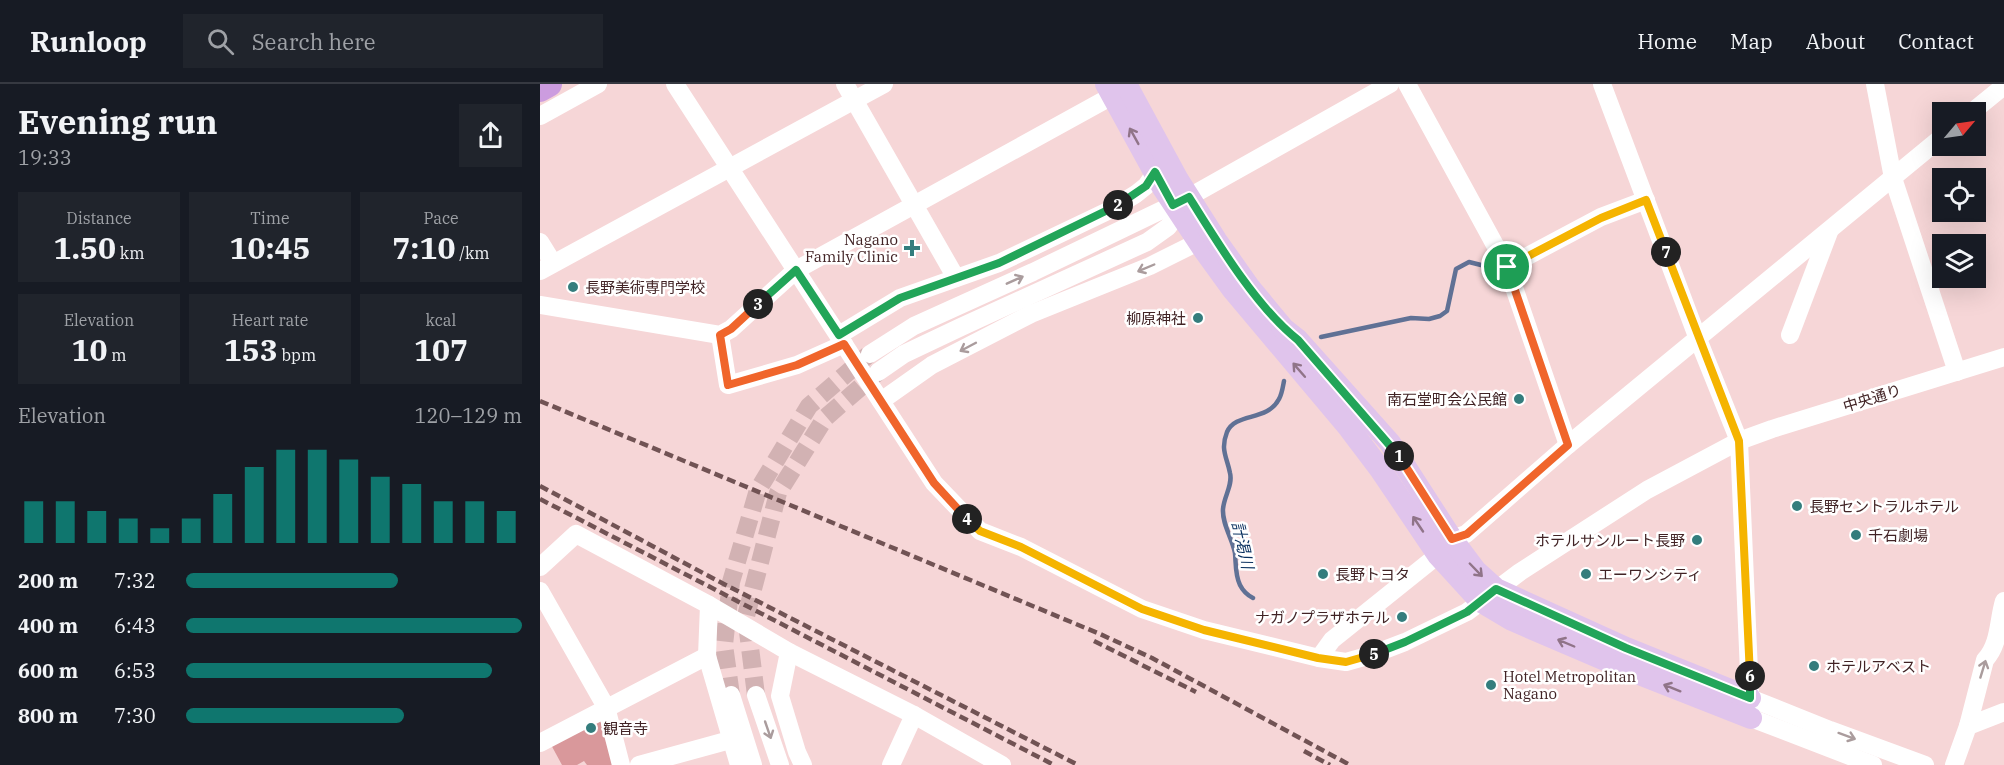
<!DOCTYPE html>
<html lang="en">
<head>
<meta charset="utf-8">
<style>
  :root { --surface:#171b24; --page:#20242c; --text:#f1f3f6; --muted:#9ea1a6; --line:#363941; --accent:#0f766e }
  body { margin:0; font-family:"IBM Plex Serif","Noto Sans JP",serif; background:var(--page); color:var(--text); height:100vh; display:flex; flex-direction:column; font-size:22px; white-space:nowrap }
  * { box-sizing:border-box; margin:0 }
  p { font-size:20px; color:var(--muted) }
  .icon { flex:none; width:33px; height:33px; fill:none; stroke:currentColor; stroke-width:2; stroke-linecap:round; stroke-linejoin:round }
  .map { position:relative; flex:1; overflow:hidden }
  .drawer { display:flex; flex-direction:column; background:var(--surface); width:540px }
  .drawer>* { flex:none }
  .needle { width:39px; rotate:61deg }
  .fabs { position:absolute; left:1392px; top:18px; display:grid; gap:12px }
  .fabs a { display:grid; place-items:center; width:54px; height:54px; border-radius:0px; background:var(--surface); box-shadow:0 6px 24px #0002; font-size:30px }
  .pin { position:absolute; display:grid; place-items:center; width:51px; height:51px; color:#fff; margin:-26px; border:3px solid #fff; border-radius:50%; box-shadow:0 2px 6px #0007 }
  .km { position:absolute; width:30px; height:30px; margin:-15px; border-radius:50%; background:#222; color:#fff; font-size:16px; line-height:30px; text-align:center }
  .round { display:grid; place-items:center; flex:none; width:63px; height:63px; border-radius:0px; background:var(--page) }
  .head { display:flex; align-items:center; justify-content:space-between; height:102px; padding:0 18px }
  h1 { font-size:33px; font-weight:700; line-height:45px }
  .figures { display:grid; grid-template-columns:repeat(3,1fr); gap:9px; height:102px; padding:6px 18px }
  .figures div { display:grid; align-content:center; border-radius:0px; background:var(--page); text-align:center }
  .figures b { font-size:30px; font-weight:700 }
  .figures small { font-size:16px; font-weight:400 }
  .figures p { font-size:16px }
  .chart { height:168px; padding:12px 18px }
  .chart p { display:flex; justify-content:space-between }
  .chart svg { width:100%; height:108px; margin-top:6px; stroke:var(--accent); stroke-width:6 }
  ul { padding:0 18px; list-style:none; font-size:20px }
  li { display:grid; grid-template-columns:96px 72px 1fr; align-items:center; height:45px }
  li i { height:15px; border-radius:8px; background:var(--accent) }
  header { display:flex; align-items:center; gap:36px; box-sizing:border-box; height:84px; padding:0 30px; background:var(--surface); border-bottom:2px solid var(--line) }
  header strong { font-size:28px }
  nav { display:flex; gap:33px; margin-inline-start:auto; font-size:21px }
  .search { width:420px; height:54px; background:var(--page); display:flex; align-items:center; gap:15px; box-sizing:border-box; padding:0 21px; border-radius:0px; color:var(--muted); font-size:22px }
  main { display:flex; flex:1; min-height:0 }
  .map>svg:first-child { display:block }
</style>
</head>
<body>
<header>
<strong>Runloop</strong>
<div class="search"><svg class="icon" aria-label="search" viewBox="0 0 24 24"><circle cx="10" cy="10" r="6"/><path d="M15 15l6 6"/></svg>Search here</div>
<nav><a>Home</a><a>Map</a><a>About</a><a>Contact</a></nav>
</header>
<main>
<section class="drawer">
<div class="head"><div><h1>Evening run</h1><p>19:33</p></div><a class="round"><svg class="icon" aria-label="share" viewBox="0 0 24 24"><path d="M12 15V3M7 8l5-5 5 5M5 13v7h14v-7"/></svg></a></div>
<div class="figures">
<div><p>Distance</p><b>1.50<small> km</small></b></div>
<div><p>Time</p><b>10:45</b></div>
<div><p>Pace</p><b>7:10<small> /km</small></b></div>
</div>
<div class="figures">
<div><p>Elevation</p><b>10<small> m</small></b></div>
<div><p>Heart rate</p><b>153<small> bpm</small></b></div>
<div><p>kcal</p><b>107</b></div>
</div>
<div class="chart"><p><span>Elevation</span>120–129 m</p>
<svg viewBox="0 0 160 44" preserveAspectRatio="none"><path d="M5 44V27M15 44V27M25 44V31M35 44V34M45 44V38M55 44V34M65 44V24M75 44V13M85 44V6M95 44V6M105 44V10M115 44V17M125 44V20M135 44V27M145 44V27M155 44V31"/></svg>
</div>
<ul>
<li><b>200 m</b>7:32<i style="width:63%"></i></li>
<li><b>400 m</b>6:43<i style="width:100%"></i></li>
<li><b>600 m</b>6:53<i style="width:91%"></i></li>
<li><b>800 m</b>7:30<i style="width:65%"></i></li>
</ul>
</section>
<div class="map">
<svg width="1464" height="681" viewBox="0 0 1464 681">
  <rect width="100%" height="100%" fill="#f6d6d7"/>
  <path fill="#d9989b" d="M 62,632 L 76,681 L 47,681 L 44,677 L 37,681 L 22,681 L 9,657 Z"/>
  <g fill="none" stroke-linecap="round" stroke-linejoin="round">
    <g stroke="#607195" stroke-width="4.5">
      <path d="M 781,253 L 871,234 L 889,235 L 900,232 L 907,227 L 916,185 L 929,178 L 949,183 L 957,182"/>
      <path d="M 713,514 C 707,511 703,507 700,501 C 695,491 696,480 695,469 C 692,454 682,440 683,425 C 684,412 693,401 690,389 C 687,373 680,366 687,348 C 696,328 727,338 739,315 C 742,310 743,302 744,297"/>
    </g>
    <g stroke="#d2b2b3" stroke-width="18" stroke-dasharray="18 9" stroke-linecap="butt">
      <path d="M 191,611 L 184,561 L 191,498 L 218,406 L 269,322 L 328,271"/>
      <path d="M 216,611 L 206,532 L 238,409 L 285,334 L 338,288"/>
    </g>
    <g stroke="#fff" stroke-width="18">
      <path d="M 135,0 L 394,399 L 440,447 L 481,463 L 602,525 L 664,546 L 779,574 L 806,578 L 831,571 L 865,558 L 927,528 L 980,488 L 1107,406 L 1199,357 L 1232,345 L 1464,273"/>
      <path d="M 305,0 L 416,194"/>
      <path d="M 867,0 L 967,183 L 1028,361"/>
      <path d="M 1062,0 L 1158,255 L 1199,357 L 1211,634 L 1333,681"/>
      <path d="M 1335,0 L 1353,94 L 1417,288"/>
      <path d="M 1432,28 L 1464,2"/>
      <path d="M 0,32 L 58,0"/>
      <path d="M 0,158 L 13,179"/>
      <path d="M 967,183 L 1061,133 L 1106,116"/>
      <path d="M 0,187 L 344,0"/>
      <path d="M 0,221 L 180,251 L 191,245 L 256,186 L 572,12"/>
      <path d="M 180,251 L 188,301 L 257,281 L 304,260"/>
      <path d="M 299,251 L 360,214 L 459,179 L 570,126 L 596,110 L 606,102 L 615,89"/>
      <path d="M 1250,251 L 1289,148"/>
      <path d="M 330,270 L 374,242 L 493,188 L 649,113 L 850,0"/>
      <path d="M 338,288 L 364,270 L 421,243 L 607,158 L 628,143 L 645,120"/>
      <path d="M 341,317 L 392,281 L 491,230 L 610,182 L 658,158"/>
      <path d="M 912,455 L 926,450 L 1028,361 L 1402,53"/>
      <path d="M 0,483 L 36,450 L 169,521"/>
      <path d="M 0,507 L 66,623 L 81,681"/>
      <path d="M 249,568 L 240,612 L 257,668 L 263,681"/>
      <path d="M 779,574 L 792,556 L 898,471"/>
      <path d="M 191,611 L 213,681"/>
      <path d="M 216,611 L 240,681"/>
      <path d="M 1210,614 L 1290,646 L 1385,681"/>
      <path d="M 1428,642 L 1445,576 C 1460,560 1458,536 1464,517"/>
      <path d="M 0,659 L 167,572"/>
      <path d="M 99,681 L 190,656"/>
      <path d="M 199,681 L 167,572 L 169,521 L 249,568 L 374,631 L 462,681"/>
      <path d="M 351,681 L 374,631"/>
      <path d="M 1414,681 L 1428,642 L 1464,628"/>
    </g>
    <g stroke="#e0c4ec" stroke-width="22">
      <path d="M 566,0 L 623,104 L 664,166 L 693,206 L 809,344 L 840,385 L 898,471 L 940,517 L 972,536 L 1079,582 L 1211,634"/>
      <path d="M 586,0 L 638,96 L 676,156 L 710,204 L 744,245 L 758,256 L 850,359 L 912,455 L 936,487 L 956,505 L 1086,564 L 1210,614"/>
    </g>
    <path stroke="#cc9cdf" stroke-width="26" d="M 0,5 L 9,0"/>
    <g stroke="#715354" stroke-width="4.5" stroke-dasharray="9 4.5" stroke-linecap="butt">
      <path d="M 0,317 L 560,550 L 612,574 L 810,681"/>
      <path d="M 0,402 L 178,497 L 538,681"/>
      <path d="M 0,415 L 514,681"/>
      <path d="M 554,557 L 656,608"/>
      <path d="M 764,667 L 790,681"/>
    </g>
  </g>
  <defs><path id="oneway-shaft" d="M-6 0H5M1.5-3L5.5 0L1.5 3" fill="none" stroke-width="1.6" stroke-linecap="round" stroke-linejoin="round" transform="scale(1.5)"/></defs>
  <g stroke="#907488">
    <use href="#oneway-shaft" transform="translate(594 52) rotate(-119)"/>
    <use href="#oneway-shaft" transform="translate(759 286) rotate(-131)"/>
    <use href="#oneway-shaft" transform="translate(878 440) rotate(-124)"/>
    <use href="#oneway-shaft" transform="translate(936 486) rotate(46)"/>
    <use href="#oneway-shaft" transform="translate(1026 559) rotate(-157)"/>
    <use href="#oneway-shaft" transform="translate(1132 604) rotate(-158)"/>
  </g>
  <g stroke="#aa9c9d">
    <use href="#oneway-shaft" transform="translate(606 184) rotate(157)"/>
    <use href="#oneway-shaft" transform="translate(475 196) rotate(-24)"/>
    <use href="#oneway-shaft" transform="translate(428 263) rotate(152)"/>
    <use href="#oneway-shaft" transform="translate(1443 585) rotate(-73)"/>
    <use href="#oneway-shaft" transform="translate(228 646) rotate(71)"/>
    <use href="#oneway-shaft" transform="translate(1307 652) rotate(20)"/>
  </g>
  <g fill="none" stroke-linecap="round" stroke-linejoin="round">
    <defs>
      <path id="split-1" d="M 859,372 L 912,455 L 927,450 L 1028,361 L 967,183"/>
      <path id="split-2" d="M 578,121 L 606,102 L 615,88 L 633,121 L 649,113 C 677,158 717,224 758,256 L 859,372"/>
      <path id="split-3" d="M 218,220 L 256,186 L 299,251 L 360,214 L 459,179 L 578,121"/>
      <path id="split-4" d="M 218,220 L 191,245 L 180,251 L 188,301 L 257,281 L 304,260 L 394,399 L 427,435"/>
      <path id="split-5" d="M 427,435 L 440,447 L 481,463 L 602,525 L 664,546 L 778,574 L 806,578 L 834,570"/>
      <path id="split-6" d="M 834,570 L 865,558 L 927,528 L 956,505 L 1086,564 L 1210,614 L 1210,592"/>
      <path id="split-7" d="M 1126,168 L 1199,357 L 1210,592"/>
      <path id="split-8" d="M 967,183 L 1061,134 L 1106,116 L 1126,168"/>
    </defs>
    <use href="#split-1" stroke="#fff" stroke-width="12"/>
    <use href="#split-2" stroke="#fff" stroke-width="12"/>
    <use href="#split-3" stroke="#fff" stroke-width="12"/>
    <use href="#split-4" stroke="#fff" stroke-width="12"/>
    <use href="#split-5" stroke="#fff" stroke-width="12"/>
    <use href="#split-6" stroke="#fff" stroke-width="12"/>
    <use href="#split-7" stroke="#fff" stroke-width="12"/>
    <use href="#split-8" stroke="#fff" stroke-width="12"/>
    <use href="#split-1" stroke="#f0652b" stroke-width="8"/>
    <use href="#split-2" stroke="#22a559" stroke-width="8"/>
    <use href="#split-3" stroke="#22a559" stroke-width="8"/>
    <use href="#split-4" stroke="#f0652b" stroke-width="8"/>
    <use href="#split-5" stroke="#f5b400" stroke-width="8"/>
    <use href="#split-6" stroke="#22a559" stroke-width="8"/>
    <use href="#split-7" stroke="#f5b400" stroke-width="8"/>
    <use href="#split-8" stroke="#f5b400" stroke-width="8"/>
  </g>
  <g fill="#347d7d" stroke="#fff" stroke-width="2">
    <path d="M369 155h6v6h6v6h-6v6h-6v-6h-6v-6h6z"/>
    <circle cx="33" cy="203" r="6"/>
    <circle cx="658" cy="234" r="6"/>
    <circle cx="979" cy="315" r="6"/>
    <circle cx="1257" cy="422" r="6"/>
    <circle cx="1316" cy="451" r="6"/>
    <circle cx="1157" cy="456" r="6"/>
    <circle cx="783" cy="490" r="6"/>
    <circle cx="1046" cy="490" r="6"/>
    <circle cx="862" cy="533" r="6"/>
    <circle cx="1274" cy="582" r="6"/>
    <circle cx="951" cy="601" r="6"/>
    <circle cx="51" cy="644" r="6"/>
  </g>
  <g text-anchor="middle" dominant-baseline="central" stroke-width="5" stroke-linejoin="round" paint-order="stroke">
    <g font-size="15" fill="#412325" stroke="#fff" text-anchor="start">
      <text x="358" y="155" text-anchor="end">Nagano<tspan x="358" dy="17">Family Clinic</tspan></text>
      <text x="45" y="203">長野美術専門学校</text>
      <text x="646" y="234" text-anchor="end">柳原神社</text>
      <text x="967" y="315" text-anchor="end">南石堂町会公民館</text>
      <text x="1269" y="422">長野セントラルホテル</text>
      <text x="1328" y="451">千石劇場</text>
      <text x="1145" y="456" text-anchor="end">ホテルサンルート長野</text>
      <text x="795" y="490">長野トヨタ</text>
      <text x="1058" y="490">エーワンシティ</text>
      <text x="850" y="533" text-anchor="end">ナガノプラザホテル</text>
      <text x="1286" y="582">ホテルアベスト</text>
      <text x="963" y="592">Hotel Metropolitan<tspan x="963" dy="17">Nagano</tspan></text>
      <text x="63" y="644">観音寺</text>
    </g>
    <g font-size="15" fill="#412325" stroke="#fff">
      <text transform="translate(1332 314) rotate(-17)">中央通り</text>
    </g>
    <g font-size="16" font-style="italic" fill="#082f5e" stroke="#fff">
      <text transform="translate(703 461) rotate(77)">計渇川</text>
    </g>
  </g>
</svg>
<div class="fabs">
<a><svg class="needle" viewBox="-14 -14 28 28"><path d="M0-13l5 13h-10z" fill="#e53935"/><path d="M0 13l5-13h-10z" fill="#9ea1a6"/></svg></a>
<a><svg class="icon" aria-label="locate" viewBox="0 0 24 24"><circle cx="12" cy="12" r="6"/><path d="M12 2v4M12 18v4M2 12h4M18 12h4"/></svg></a>
<a><svg class="icon" aria-label="layers" viewBox="0 0 24 24"><path d="M12 4l9 5-9 5-9-5zM3 14l9 5 9-5"/></svg></a>
</div>
<div class="pin" style="left:967px;top:183px;background:#1e9e55"><svg class="icon" aria-label="arrive" viewBox="0 0 24 24"><path d="M6 21V4h12l-3 4 3 4H6"/></svg></div>
<b class="km" style="left:859px;top:372px">1</b>
<b class="km" style="left:578px;top:121px">2</b>
<b class="km" style="left:218px;top:220px">3</b>
<b class="km" style="left:427px;top:435px">4</b>
<b class="km" style="left:834px;top:570px">5</b>
<b class="km" style="left:1210px;top:592px">6</b>
<b class="km" style="left:1126px;top:168px">7</b>
</div>
</main>
</body>
</html>
